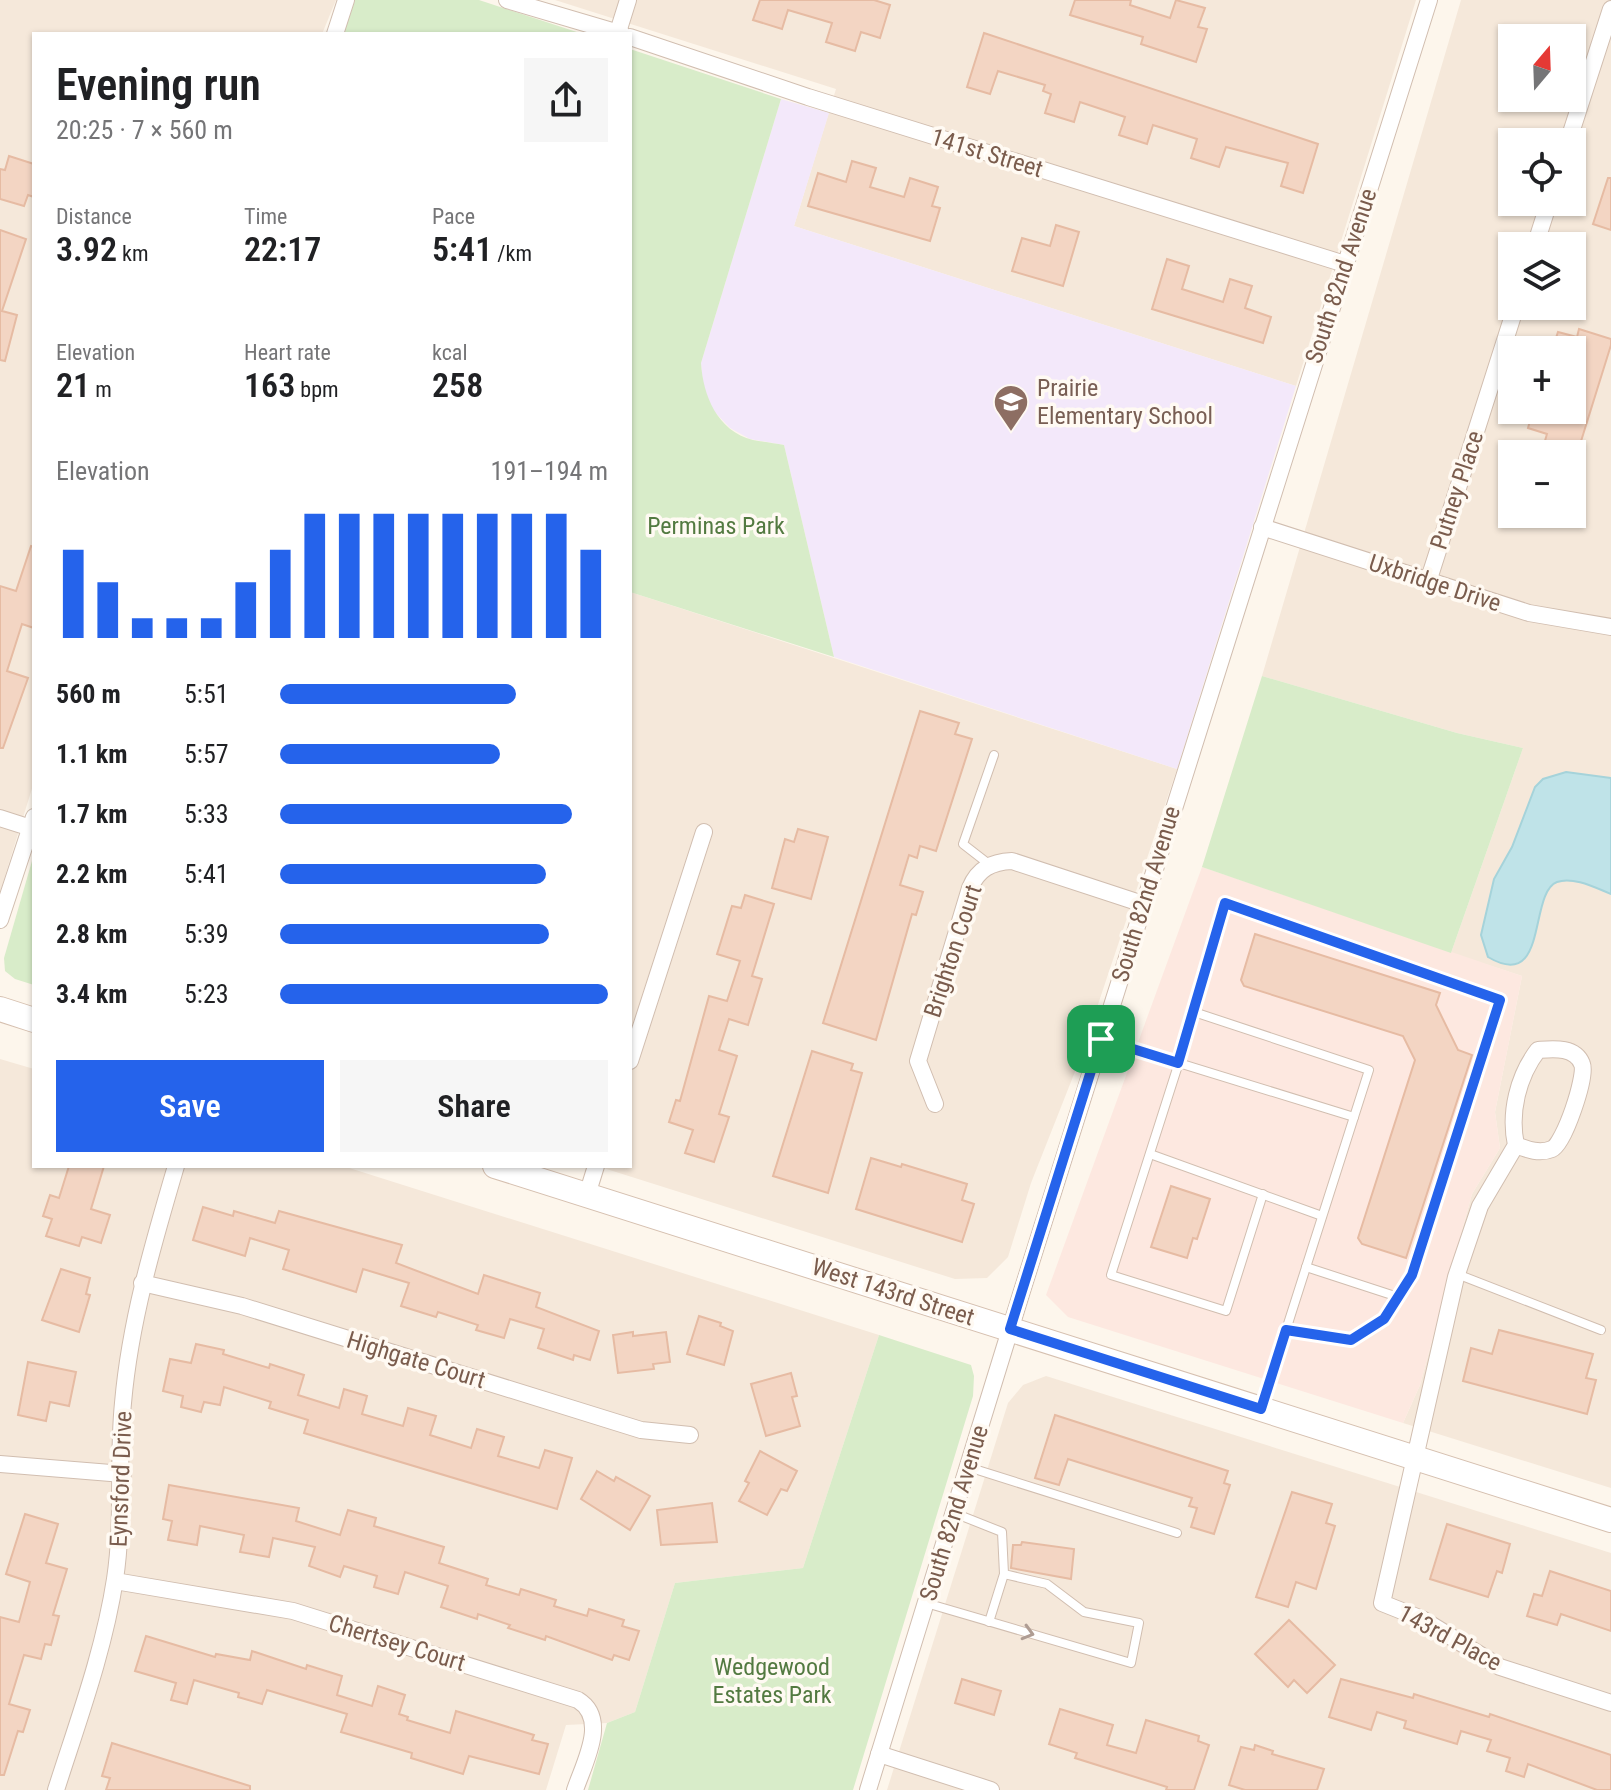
<!DOCTYPE html>
<html lang="en">
<head>
<meta charset="utf-8">
<style>
  :root { --surface:#fff; --page:#f6f6f6; --text:#202124; --muted:#757577; --accent:#2563eb }
  body { margin:0; font-family:"Roboto Condensed",sans-serif; background:var(--page); color:var(--text); height:100vh; display:flex; flex-direction:column; font-size:30px; white-space:nowrap }
  * { box-sizing:border-box; margin:0 }
  p { font-size:26px; color:var(--muted) }
  .icon { flex:none; width:44px; height:44px; fill:none; stroke:currentColor; stroke-width:2; stroke-linecap:round; stroke-linejoin:round }
  .map { position:relative; flex:1; overflow:hidden }
  .drawer { position:absolute; left:32px; top:32px; width:600px; height:1136px; display:flex; flex-direction:column; background:var(--surface); border-radius:0px; box-shadow:0 2px 6px #0004 }
  .drawer>* { flex:none }
  .needle { width:52px; rotate:19deg }
  .buttons { position:absolute; left:1498px; top:24px; display:grid; gap:16px }
  .buttons a { display:grid; place-items:center; width:88px; height:88px; border-radius:0px; background:var(--surface); box-shadow:0 2px 6px #0004; font-size:40px }
  .pin { position:absolute; display:grid; place-items:center; width:68px; height:68px; color:#fff; margin:-34px; border-radius:16px; box-shadow:0 4px 12px #0006 }
  .round { display:grid; place-items:center; flex:none; width:84px; height:84px; border-radius:0px; background:var(--page) }
  .head { display:flex; align-items:center; justify-content:space-between; height:136px; padding:0 24px }
  h1 { font-size:44px; font-weight:600; line-height:60px }
  .stats { display:grid; grid-template-columns:repeat(3,1fr); gap:12px; height:136px; padding:8px 24px }
  .stats div { display:grid; align-content:center }
  .stats b { font-size:34px; font-weight:600 }
  .stats small { font-size:22px; font-weight:400 }
  .stats p { font-size:22px }
  .chart { height:224px; padding:16px 24px }
  .chart p { display:flex; justify-content:space-between }
  .chart svg { width:100%; height:144px; margin-top:8px; stroke:var(--accent); stroke-width:6 }
  .action { display:flex; gap:16px; margin-top:auto; padding:16px 24px }
  .action a { flex:1; height:92px; border-radius:0px; background:var(--accent); color:#fff; font-size:32px; font-weight:600; line-height:92px; text-align:center }
  .action a+a { background:var(--page); color:var(--text) }
  ul { padding:0 24px; list-style:none; font-size:26px }
  li { display:grid; grid-template-columns:128px 96px 1fr; align-items:center; height:60px }
  li i { height:20px; border-radius:10px; background:var(--accent) }
  .map>svg:first-child { display:block }
</style>
</head>
<body>
<div class="map">
<svg width="1611" height="1790" viewBox="0 0 1611 1790">
  <rect width="100%" height="100%" fill="#fdf6ec"/>
  <g fill="#f5e8da" fill-rule="evenodd">
    <path d="M 0,0 L 336,0 L 322,34 L 34,34 L 34,782 L 0,892 Z"/>
    <path d="M 555,0 L 1416,0 L 1296,386 L 794,226 L 836,89 Z"/>
    <path d="M 1461,0 L 1611,0 L 1611,1488 L 1403,1423 L 1420,1385 L 1472,1194 L 1500,1148 L 1495,1112 L 1522,976 L 1451,953 L 1523,748 L 1457,733 L 1262,676 ZM 1512,38 L 1572,38 L 1572,98 L 1512,98 ZM 1512,142 L 1572,142 L 1572,202 L 1512,202 ZM 1512,246 L 1572,246 L 1572,306 L 1512,306 ZM 1512,350 L 1572,350 L 1572,410 L 1512,410 ZM 1512,454 L 1572,454 L 1572,514 L 1512,514 Z"/>
    <path d="M 630,592 L 1177,769 L 1078,1064 L 1031,1183 L 1008,1257 L 987,1278 L 955,1279 L 597,1166 L 630,1166 Z"/>
    <path d="M 0,1059 L 34,1069 L 34,1166 L 343,1166 L 879,1335 L 803,1568 L 675,1583 L 635,1712 L 607,1723 L 566,1725 L 546,1790 L 0,1790 Z"/>
    <path d="M 1046,1376 L 1611,1553 L 1611,1790 L 887,1790 L 1008,1403 L 1023,1385 Z"/>
  </g>
  <path fill="#fde8e0" d="M 1202,867 L 1522,976 L 1495,1112 L 1500,1148 L 1472,1194 L 1420,1385 L 1403,1423 L 1068,1317 L 1046,1295 Z"/>
  <path fill="#f3e8fa" d="M 781,99 L 829,113 L 794,226 L 1296,386 L 1177,769 L 834,657 L 784,445 L 750,439 L 730,428 L 710,407 L 703,385 L 701,363 Z"/>
  <g fill="#d8ecc9">
    <path d="M 355,0 L 479,0 L 583,34 L 343,34 Z"/>
    <path d="M 630,49 L 781,99 L 701,363 C 703,395 717,431 753,440 C 764,442 774,443 784,445 L 834,657 L 630,592 Z"/>
    <path d="M 1262,676 L 1457,733 L 1523,748 L 1451,953 L 1202,867 Z"/>
    <path d="M 34,854 L 34,985 L 15,979 L 5,971 L 4,958 Z"/>
    <path d="M 879,1335 L 971,1365 L 974,1376 L 973,1396 L 853,1790 L 588,1790 L 607,1723 L 635,1712 L 675,1583 L 803,1568 Z"/>
  </g>
  <path fill="#bfe3e8" stroke="#a5d3da" stroke-width="2" d="M 1566,772 L 1611,778 L 1611,894 C 1596,888 1573,876 1557,882 C 1528,893 1549,993 1488,957 L 1481,935 L 1494,879 L 1512,847 L 1535,787 L 1543,779 Z"/>
  <g fill="#f3d5c3" stroke="#e6bba3" stroke-width="2">
    <path d="M 760,0 L 874,0 L 890,5 L 880,38 L 861,32 L 855,51 L 826,42 L 832,23 L 788,10 L 782,29 L 753,20 Z"/>
    <path d="M 1075,0 L 1131,0 L 1130,5 L 1170,18 L 1176,0 L 1205,8 L 1198,27 L 1207,29 L 1196,62 L 1141,44 L 1143,37 L 1070,15 Z"/>
    <path d="M 984,33 L 1318,144 L 1303,193 L 1281,186 L 1288,163 L 1226,147 L 1219,167 L 1191,158 L 1197,139 L 1153,125 L 1147,144 L 1119,135 L 1125,117 L 1080,102 L 1074,122 L 1045,113 L 1051,94 L 1043,91 L 1045,85 L 998,71 L 990,94 L 967,87 Z"/>
    <path d="M 9,156 L 34,164 L 34,197 L 28,195 L 24,206 L 0,199 L 0,169 L 5,170 Z"/>
    <path d="M 852,161 L 876,168 L 870,187 L 904,197 L 910,178 L 938,187 L 932,206 L 940,208 L 930,241 L 808,206 L 818,173 L 846,182 Z"/>
    <path d="M 1608,178 L 1611,178 L 1611,230 L 1593,224 Z"/>
    <path d="M 1056,225 L 1079,232 L 1063,286 L 1012,271 L 1022,238 L 1050,246 Z"/>
    <path d="M 0,230 L 26,239 L 2,311 L 17,315 L 5,361 L 0,360 Z"/>
    <path d="M 1167,259 L 1189,266 L 1182,289 L 1223,302 L 1230,279 L 1252,286 L 1245,308 L 1271,317 L 1263,343 L 1152,309 Z"/>
    <path d="M 1579,329 L 1611,339 L 1611,345 L 1577,454 L 1541,454 L 1547,434 L 1528,428 L 1533,410 L 1572,410 L 1572,350 L 1552,350 L 1558,332 L 1577,337 Z"/>
    <path d="M 31,546 L 34,547 L 34,628 L 22,624 L 7,671 L 28,678 L 3,748 L 0,748 L 0,586 L 16,591 Z"/>
    <path d="M 920,711 L 959,723 L 955,734 L 972,739 L 936,851 L 920,846 L 917,858 L 909,855 L 900,885 L 923,892 L 916,915 L 912,914 L 876,1040 L 823,1023 Z"/>
    <path d="M 798,829 L 828,837 L 811,899 L 772,888 L 785,839 L 794,842 Z"/>
    <path d="M 745,895 L 774,904 L 752,976 L 762,979 L 748,1025 L 729,1019 L 719,1050 L 737,1056 L 719,1114 L 729,1117 L 714,1162 L 685,1153 L 693,1130 L 669,1122 L 676,1100 L 680,1101 L 709,996 L 727,1001 L 740,961 L 717,954 L 732,906 L 741,908 Z"/>
    <path d="M 1255,934 L 1440,993 L 1436,1005 L 1458,1050 L 1472,1055 L 1406,1258 L 1362,1244 L 1358,1238 L 1415,1060 L 1403,1036 L 1244,986 L 1241,980 Z"/>
    <path d="M 812,1051 L 853,1064 L 851,1070 L 862,1073 L 828,1193 L 773,1176 Z"/>
    <path d="M 871,1158 L 901,1167 L 902,1164 L 967,1184 L 962,1200 L 974,1204 L 962,1242 L 856,1209 Z"/>
    <path d="M 69,1166 L 104,1166 L 91,1209 L 110,1215 L 101,1243 L 82,1237 L 79,1246 L 46,1236 L 52,1219 L 43,1216 L 50,1195 L 59,1198 Z"/>
    <path d="M 1171,1186 L 1210,1199 L 1197,1239 L 1193,1238 L 1187,1258 L 1151,1247 Z"/>
    <path d="M 203,1207 L 233,1216 L 234,1211 L 275,1223 L 279,1211 L 402,1245 L 396,1263 L 478,1294 L 484,1275 L 540,1293 L 536,1307 L 599,1331 L 590,1360 L 574,1355 L 573,1360 L 538,1348 L 544,1329 L 510,1319 L 504,1338 L 476,1330 L 478,1325 L 438,1312 L 436,1317 L 401,1306 L 409,1283 L 363,1269 L 356,1292 L 283,1269 L 289,1250 L 250,1238 L 245,1256 L 193,1240 Z"/>
    <path d="M 61,1269 L 90,1278 L 86,1294 L 90,1295 L 79,1332 L 42,1320 Z"/>
    <path d="M 699,1316 L 721,1323 L 720,1326 L 733,1331 L 724,1365 L 687,1354 Z"/>
    <path d="M 1499,1330 L 1593,1354 L 1586,1378 L 1596,1380 L 1587,1414 L 1463,1381 L 1471,1348 L 1492,1354 Z"/>
    <path d="M 633,1332 L 633,1336 L 666,1332 L 670,1362 L 653,1364 L 654,1369 L 618,1373 L 613,1335 Z"/>
    <path d="M 196,1344 L 224,1350 L 223,1354 L 269,1368 L 270,1364 L 304,1375 L 298,1395 L 339,1408 L 344,1389 L 367,1396 L 362,1414 L 403,1426 L 408,1408 L 436,1416 L 430,1435 L 471,1448 L 477,1429 L 504,1437 L 498,1456 L 539,1468 L 545,1450 L 572,1458 L 557,1509 L 304,1433 L 308,1420 L 269,1408 L 271,1402 L 224,1387 L 220,1405 L 204,1402 L 201,1412 L 181,1407 L 183,1396 L 163,1391 L 170,1359 L 191,1363 Z"/>
    <path d="M 28,1362 L 76,1372 L 69,1406 L 50,1402 L 46,1421 L 18,1415 Z"/>
    <path d="M 791,1373 L 797,1396 L 792,1397 L 800,1426 L 766,1436 L 751,1384 Z"/>
    <path d="M 1055,1415 L 1228,1471 L 1224,1483 L 1230,1485 L 1214,1534 L 1191,1527 L 1197,1508 L 1189,1506 L 1192,1498 L 1068,1459 L 1059,1485 L 1035,1478 Z"/>
    <path d="M 760,1451 L 797,1471 L 787,1491 L 781,1489 L 767,1515 L 739,1501 L 749,1483 L 745,1481 Z"/>
    <path d="M 597,1471 L 614,1481 L 616,1477 L 650,1496 L 630,1530 L 581,1499 Z"/>
    <path d="M 169,1485 L 299,1508 L 296,1521 L 340,1535 L 348,1510 L 376,1518 L 374,1526 L 444,1547 L 439,1563 L 488,1579 L 486,1585 L 519,1595 L 521,1589 L 556,1600 L 554,1606 L 587,1616 L 589,1609 L 624,1620 L 622,1626 L 639,1631 L 629,1660 L 614,1655 L 612,1660 L 546,1636 L 545,1640 L 508,1628 L 510,1625 L 478,1614 L 477,1619 L 441,1607 L 448,1586 L 405,1572 L 398,1594 L 374,1587 L 377,1576 L 344,1566 L 340,1577 L 309,1566 L 315,1547 L 273,1538 L 269,1557 L 240,1552 L 244,1535 L 200,1526 L 197,1545 L 168,1540 L 172,1521 L 163,1519 Z"/>
    <path d="M 1292,1492 L 1332,1504 L 1326,1523 L 1335,1526 L 1316,1589 L 1296,1582 L 1288,1607 L 1256,1597 Z"/>
    <path d="M 712,1503 L 717,1542 L 661,1545 L 657,1510 Z"/>
    <path d="M 25,1514 L 58,1524 L 46,1563 L 67,1569 L 53,1615 L 59,1616 L 51,1645 L 45,1644 L 41,1659 L 24,1655 L 9,1704 L 30,1710 L 23,1732 L 18,1731 L 4,1775 L 0,1775 L 0,1617 L 19,1622 L 30,1582 L 6,1574 Z"/>
    <path d="M 1447,1524 L 1510,1544 L 1502,1573 L 1497,1571 L 1488,1597 L 1430,1579 Z"/>
    <path d="M 1022,1542 L 1074,1549 L 1071,1579 L 1011,1568 L 1013,1545 L 1021,1545 Z"/>
    <path d="M 1550,1571 L 1611,1591 L 1611,1631 L 1561,1614 L 1557,1625 L 1527,1616 L 1534,1594 L 1542,1596 Z"/>
    <path d="M 1289,1620 L 1335,1665 L 1307,1693 L 1294,1680 L 1288,1687 L 1255,1654 Z"/>
    <path d="M 146,1636 L 215,1657 L 216,1654 L 250,1660 L 252,1651 L 306,1669 L 307,1665 L 342,1676 L 337,1695 L 372,1706 L 378,1686 L 405,1695 L 399,1714 L 408,1717 L 407,1720 L 450,1733 L 456,1711 L 534,1735 L 532,1740 L 548,1744 L 539,1774 L 469,1756 L 463,1774 L 411,1758 L 412,1753 L 341,1732 L 347,1714 L 267,1690 L 262,1704 L 238,1697 L 239,1693 L 194,1680 L 187,1704 L 171,1700 L 176,1683 L 135,1671 Z"/>
    <path d="M 962,1679 L 1001,1691 L 994,1715 L 955,1703 Z"/>
    <path d="M 1341,1679 L 1413,1698 L 1414,1694 L 1489,1717 L 1490,1714 L 1611,1755 L 1611,1790 L 1597,1790 L 1528,1764 L 1524,1777 L 1506,1771 L 1510,1758 L 1487,1751 L 1491,1740 L 1461,1731 L 1457,1744 L 1404,1728 L 1406,1721 L 1377,1712 L 1371,1730 L 1329,1717 Z"/>
    <path d="M 1060,1709 L 1113,1725 L 1107,1745 L 1136,1753 L 1146,1720 L 1199,1736 L 1198,1741 L 1209,1745 L 1194,1790 L 1166,1790 L 1167,1787 L 1075,1758 L 1077,1753 L 1049,1744 Z"/>
    <path d="M 112,1743 L 250,1786 L 250,1790 L 106,1790 L 110,1778 L 102,1776 Z"/>
    <path d="M 1255,1745 L 1273,1751 L 1272,1754 L 1324,1769 L 1317,1790 L 1245,1790 L 1229,1785 L 1241,1747 L 1254,1750 Z"/>
  </g>
  <g fill="none" stroke-linecap="round" stroke-linejoin="round">
    <defs>
      <g id="service">
        <path d="M 990,865 L 963,844 L 994,755"/>
        <path d="M 1194,1012 L 1369,1070 L 1286,1330"/>
        <path d="M 1101,1039 L 1354,1117"/>
        <path d="M 1150,1154 L 1322,1216"/>
        <path d="M 1306,1267 L 1398,1297"/>
        <path d="M 1457,1274 L 1601,1330"/>
        <path d="M 1262,1405 L 1286,1330 L 1351,1340 L 1384,1319 L 1412,1275 L 1500,1000 L 1225,903 L 1181,1056 L 1111,1275 L 1226,1311 L 1263,1194"/>
        <path d="M 968,1467 L 1177,1533"/>
        <path d="M 926,1603 L 1131,1663 L 1139,1623 L 1084,1612 L 1047,1584 L 1004,1574 L 1002,1532 L 954,1513"/>
        <path d="M 989,1622 L 1004,1574"/>
      </g>
      <g id="minor">
        <path d="M 507,0 L 622,34"/>
        <path d="M 618,32 L 628,0"/>
        <path d="M 335,34 L 346,0"/>
        <path d="M 630,37 L 808,97 L 1345,264"/>
        <path d="M 1568,142 L 1611,9"/>
        <path d="M 1535,246 L 1549,202"/>
        <path d="M 1262,527 L 1529,613 L 1611,627"/>
        <path d="M 1428,582 L 1516,306"/>
        <path d="M 0,818 L 31,828"/>
        <path d="M 0,920 L 34,817"/>
        <path d="M 630,1061 L 704,832"/>
        <path d="M 935,1104 L 918,1061 L 970,888 C 978,869 991,862 1012,861 L 1143,904"/>
        <path d="M 1516,1145 C 1528,1150 1540,1154 1552,1149 C 1564,1144 1587,1076 1582,1064 C 1575,1046 1552,1049 1538,1050 C 1518,1076 1509,1113 1516,1145 L 1480,1206 L 1456,1277 L 1382,1603 L 1422,1619 L 1500,1667 L 1611,1703"/>
        <path d="M 587,1195 L 596,1166"/>
        <path d="M 142,1283 L 242,1306 L 641,1430 L 690,1435"/>
        <path d="M 0,1464 L 123,1474"/>
        <path d="M 115,1581 L 293,1611 L 578,1700 C 609,1719 584,1763 575,1790"/>
        <path d="M 879,1754 L 991,1790"/>
        <path d="M 56,1790 C 78,1721 104,1651 115,1579 C 124,1520 117,1462 123,1403 C 130,1322 153,1244 176,1166"/>
        <path d="M 868,1790 L 1022,1291 L 1429,0"/>
      </g>
      <g id="secondary">
        <path d="M 0,1009 L 34,1020"/>
        <path d="M 495,1166 L 1611,1520"/>
      </g>
    </defs>
    <use href="#service" stroke="#d1beb0" stroke-width="10"/>
    <use href="#minor" stroke="#d1beb0" stroke-width="18"/>
    <use href="#secondary" stroke="#d6c0b0" stroke-width="26"/>
    <use href="#service" stroke="#fff" stroke-width="8"/>
    <use href="#minor" stroke="#fff" stroke-width="16"/>
    <use href="#secondary" stroke="#fff" stroke-width="24"/>
  </g>
  <defs><path id="oneway-chevron" d="M-2-3.5L2.5 0L-2 3.5" fill="none" stroke-width="1.6" stroke-linecap="round" stroke-linejoin="round" transform="scale(2)"/></defs>
  <use stroke="#af9d94" href="#oneway-chevron" transform="translate(1028 1633) rotate(16)"/>
  <g fill="none" stroke-linecap="round" stroke-linejoin="round">
    <defs>
      <path id="route" d="M 1225,903 L 1500,1000 L 1412,1275 L 1384,1319 L 1351,1340 L 1286,1330 L 1261,1409 L 1010,1329 L 1101,1039 L 1178,1063 Z"/>
    </defs>
    <use href="#route" stroke="#fff" stroke-width="16"/>
    <use href="#route" stroke="#2563eb" stroke-width="10"/>
  </g>
  <defs>
    <symbol id="school-pin" viewBox="-11 -11 22 30"><path d="M0 17L-7.5 6A9.5 9.5 0 1 1 7.5 6Z" fill="#8d6e63" stroke="#fffaf3"/><path d="M0-5L7-2L0 1L-7-2ZM-4 1L0 2.5L4 1V4Q0 6-4 4Z" fill="#fff"/></symbol>
  </defs>
  <g fill-rule="evenodd">
    <use href="#school-pin" x="991" y="382" width="40" height="54"/>
  </g>
  <g text-anchor="middle" dominant-baseline="central" stroke-width="7" stroke-linejoin="round" paint-order="stroke">
    <g font-size="24" fill="#7a5c4d" stroke="#fffaf3">
      <text transform="translate(987 153) rotate(17)">141st Street</text>
      <text transform="translate(1341 276) rotate(-72)">South 82nd Avenue</text>
      <text transform="translate(1457 490) rotate(-72)">Putney Place</text>
      <text transform="translate(1435 583) rotate(18)">Uxbridge Drive</text>
      <text transform="translate(1146 894) rotate(-73)">South 82nd Avenue</text>
      <text transform="translate(953 951) rotate(-72)">Brighton Court</text>
      <text transform="translate(893 1292) rotate(18)">West 143rd Street</text>
      <text transform="translate(416 1360) rotate(17)">Highgate Court</text>
      <text transform="translate(121 1479) rotate(-88)">Eynsford Drive</text>
      <text transform="translate(954 1513) rotate(-73)">South 82nd Avenue</text>
      <text transform="translate(1450 1638) rotate(28)">143rd Place</text>
      <text transform="translate(397 1643) rotate(17)">Chertsey Court</text>
    </g>
    <g font-size="24" fill="#785e54" stroke="#fffaf3" text-anchor="start">
      <text x="1037" y="388">Prairie<tspan x="1037" dy="28">Elementary School</tspan></text>
    </g>
    <g font-size="24" fill="#537a41" stroke="#fffaf3">
      <text x="716" y="526">Perminas Park</text>
      <text x="772" y="1667">Wedgewood<tspan x="772" dy="28">Estates Park</tspan></text>
    </g>
  </g>
</svg>
<div class="buttons">
<a><svg class="needle" viewBox="-14 -14 28 28"><path d="M0-13l5 13h-10z" fill="#e53935"/><path d="M0 13l5-13h-10z" fill="#757577"/></svg></a>
<a><svg class="icon" aria-label="locate" viewBox="0 0 24 24"><circle cx="12" cy="12" r="6"/><path d="M12 2v4M12 18v4M2 12h4M18 12h4"/></svg></a>
<a><svg class="icon" aria-label="layers" viewBox="0 0 24 24"><path d="M12 4l9 5-9 5-9-5zM3 14l9 5 9-5"/></svg></a>
<a>+</a>
<a>−</a>
</div>
<div class="pin" style="left:1101px;top:1039px;background:#1e9e55"><svg class="icon" aria-label="arrive" viewBox="0 0 24 24"><path d="M6 21V4h12l-3 4 3 4H6"/></svg></div>
<section class="drawer">
<div class="head"><div><h1>Evening run</h1><p>20:25 · 7 × 560 m</p></div><a class="round"><svg class="icon" aria-label="share" viewBox="0 0 24 24"><path d="M12 15V3M7 8l5-5 5 5M5 13v7h14v-7"/></svg></a></div>
<div class="stats">
<div><p>Distance</p><b>3.92<small> km</small></b></div>
<div><p>Time</p><b>22:17</b></div>
<div><p>Pace</p><b>5:41<small> /km</small></b></div>
</div>
<div class="stats">
<div><p>Elevation</p><b>21<small> m</small></b></div>
<div><p>Heart rate</p><b>163<small> bpm</small></b></div>
<div><p>kcal</p><b>258</b></div>
</div>
<div class="chart"><p><span>Elevation</span>191–194 m</p>
<svg viewBox="0 0 160 44" preserveAspectRatio="none"><path d="M5 44V17M15 44V27M25 44V38M35 44V38M45 44V38M55 44V27M65 44V17M75 44V6M85 44V6M95 44V6M105 44V6M115 44V6M125 44V6M135 44V6M145 44V6M155 44V17"/></svg>
</div>
<ul>
<li><b>560 m</b>5:51<i style="width:72%"></i></li>
<li><b>1.1 km</b>5:57<i style="width:67%"></i></li>
<li><b>1.7 km</b>5:33<i style="width:89%"></i></li>
<li><b>2.2 km</b>5:41<i style="width:81%"></i></li>
<li><b>2.8 km</b>5:39<i style="width:82%"></i></li>
<li><b>3.4 km</b>5:23<i style="width:100%"></i></li>
</ul>
<div class="action"><a>Save</a><a>Share</a></div>
</section>
</div>
</body>
</html>
